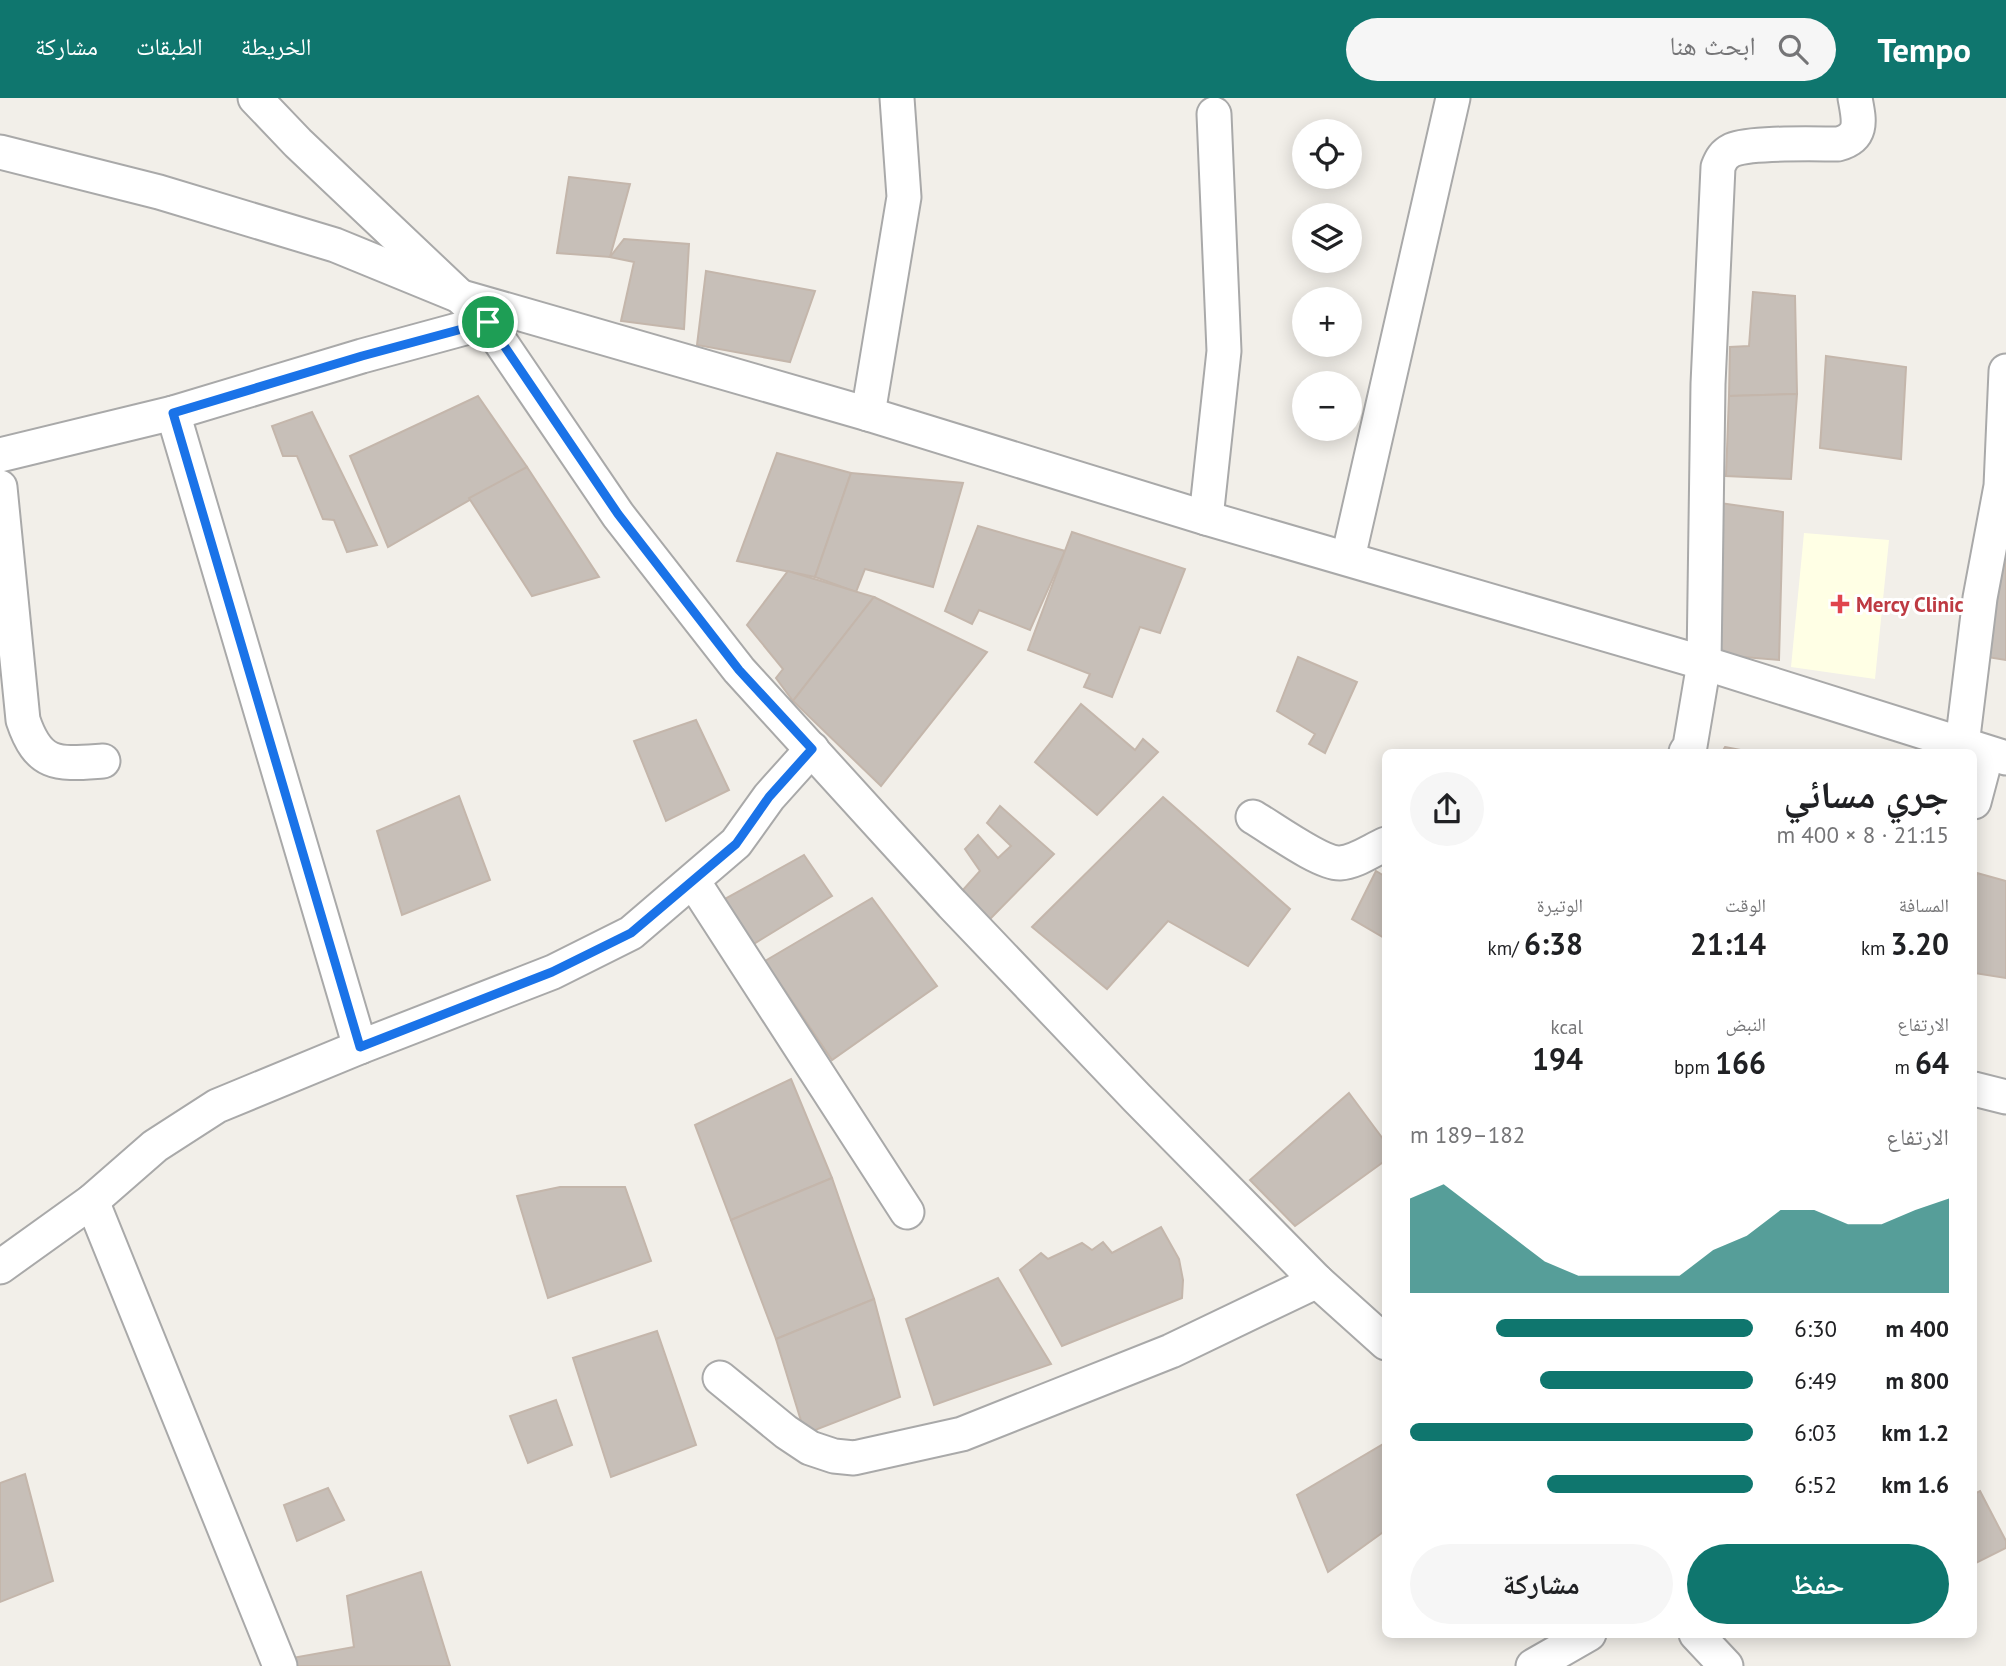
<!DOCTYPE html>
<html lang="ar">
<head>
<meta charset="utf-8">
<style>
  :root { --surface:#fff; --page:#f6f6f6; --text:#202124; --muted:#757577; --accent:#0f766e }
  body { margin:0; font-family:"PT Sans","Noto Naskh Arabic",sans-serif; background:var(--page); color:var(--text); direction:rtl; height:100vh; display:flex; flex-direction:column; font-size:26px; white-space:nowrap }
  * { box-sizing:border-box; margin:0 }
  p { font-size:23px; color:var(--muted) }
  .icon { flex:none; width:38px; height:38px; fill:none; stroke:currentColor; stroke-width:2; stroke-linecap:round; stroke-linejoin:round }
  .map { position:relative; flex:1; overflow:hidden; direction:ltr }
  .sheet { position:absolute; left:1382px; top:651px; width:595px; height:889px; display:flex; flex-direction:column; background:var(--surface); border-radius:10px; box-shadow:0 4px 18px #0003; direction:rtl }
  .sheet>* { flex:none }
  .buttons { position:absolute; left:1292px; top:21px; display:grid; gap:14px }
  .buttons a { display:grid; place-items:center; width:70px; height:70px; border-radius:50%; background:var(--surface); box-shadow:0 4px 18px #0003; font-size:35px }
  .pin { position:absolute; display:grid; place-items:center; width:60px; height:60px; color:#fff; margin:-30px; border:4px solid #fff; border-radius:50%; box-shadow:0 2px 7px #0007 }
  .round { display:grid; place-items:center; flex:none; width:74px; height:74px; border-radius:37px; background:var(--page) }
  .overview { display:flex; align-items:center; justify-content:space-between; height:119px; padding:0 28px }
  h1 { font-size:38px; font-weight:700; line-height:52px }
  .stats { display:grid; grid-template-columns:repeat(3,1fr); gap:10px; height:119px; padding:7px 28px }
  .stats div { display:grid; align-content:center }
  .stats b { font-size:30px; font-weight:700 }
  .stats small { font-size:19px; font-weight:400 }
  .stats p { font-size:19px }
  .chart { height:196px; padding:14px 28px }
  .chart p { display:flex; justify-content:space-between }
  .chart svg { width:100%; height:126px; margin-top:7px; fill:var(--accent); opacity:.7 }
  .primary-button { display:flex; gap:14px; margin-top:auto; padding:14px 28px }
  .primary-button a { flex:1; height:80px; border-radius:42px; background:var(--accent); color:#fff; font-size:28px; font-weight:700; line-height:80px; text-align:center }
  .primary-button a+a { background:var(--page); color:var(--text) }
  ul { padding:0 28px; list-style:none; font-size:23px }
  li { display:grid; grid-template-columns:112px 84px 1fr; align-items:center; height:52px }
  li i { height:18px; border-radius:9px; background:var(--accent) }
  header { display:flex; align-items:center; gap:42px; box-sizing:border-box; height:98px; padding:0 35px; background:var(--accent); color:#fff }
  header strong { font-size:33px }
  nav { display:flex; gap:38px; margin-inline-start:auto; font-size:24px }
  .search { width:490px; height:63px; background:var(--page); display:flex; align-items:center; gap:18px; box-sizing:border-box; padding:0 24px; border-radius:38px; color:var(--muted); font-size:26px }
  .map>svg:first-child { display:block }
</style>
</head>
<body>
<header>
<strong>Tempo</strong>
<div class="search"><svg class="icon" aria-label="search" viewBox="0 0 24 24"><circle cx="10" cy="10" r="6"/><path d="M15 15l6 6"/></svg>ابحث هنا</div>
<nav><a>الخريطة</a><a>الطبقات</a><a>مشاركة</a></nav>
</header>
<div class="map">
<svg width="2006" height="1568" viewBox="0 0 2006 1568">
  <rect width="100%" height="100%" fill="#f2efe9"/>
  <path fill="#ffffe5" d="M 1804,435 L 1889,442 L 1875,581 L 1791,569 Z"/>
  <g fill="#c7bfb8" stroke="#c4b6ab" stroke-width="2">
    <path d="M 569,79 L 630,86 L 610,159 L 557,155 Z"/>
    <path d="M 624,141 L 689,146 L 684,231 L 621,223 L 634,164 L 610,159 Z"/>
    <path d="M 706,173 L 815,193 L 790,264 L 697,247 Z"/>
    <path d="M 1753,194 L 1795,198 L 1797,296 L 1729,298 L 1730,249 L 1749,248 Z"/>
    <path d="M 1826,258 L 1906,269 L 1901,361 L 1820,350 Z"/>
    <path d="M 1797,296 L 1791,381 L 1726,378 L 1729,298 Z"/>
    <path d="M 478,298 L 527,369 L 388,449 L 350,358 Z"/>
    <path d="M 312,314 L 377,447 L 347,454 L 334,422 L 323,421 L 297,358 L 283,358 L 272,328 Z"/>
    <path d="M 777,355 L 851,375 L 815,479 L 737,463 Z"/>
    <path d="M 527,369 L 599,479 L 532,498 L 469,400 Z"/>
    <path d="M 851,375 L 963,385 L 933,489 L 865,471 L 856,494 L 815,479 Z"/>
    <path d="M 1720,405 L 1783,414 L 1779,562 L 1719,557 Z"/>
    <path d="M 978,428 L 1065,453 L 1030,532 L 979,512 L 972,526 L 945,513 Z"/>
    <path d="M 1072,434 L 1185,471 L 1160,535 L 1140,529 L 1112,599 L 1084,589 L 1090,576 L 1028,552 Z"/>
    <path d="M 2006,437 L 2006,562 L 1981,558 Z"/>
    <path d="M 788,473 L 874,499 L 793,603 L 776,580 L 783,571 L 747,527 Z"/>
    <path d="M 874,499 L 987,554 L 881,688 L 793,603 Z"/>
    <path d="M 1298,559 L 1357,584 L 1325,655 L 1309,646 L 1315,636 L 1277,613 Z"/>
    <path d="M 1081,606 L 1135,652 L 1143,641 L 1158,654 L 1097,717 L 1035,664 Z"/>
    <path d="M 696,622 L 729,692 L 666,723 L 634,643 Z"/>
    <path d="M 1725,649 L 1751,654 L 1722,654 Z"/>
    <path d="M 459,698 L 490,782 L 402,817 L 377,733 Z"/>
    <path d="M 1163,699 L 1290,811 L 1248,868 L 1168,823 L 1107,891 L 1032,829 Z"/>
    <path d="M 1000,708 L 1054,756 L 990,821 L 962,793 L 980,773 L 965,751 L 978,737 L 998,760 L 1011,748 L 987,725 Z"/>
    <path d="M 804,757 L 832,798 L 752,847 L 725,801 Z"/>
    <path d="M 1376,773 L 1386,779 L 1386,841 L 1352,821 Z"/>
    <path d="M 1977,775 L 2006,783 L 2006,880 L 1974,875 L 1974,787 Z"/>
    <path d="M 872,800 L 937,888 L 832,962 L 765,863 Z"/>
    <path d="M 791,981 L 832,1080 L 731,1122 L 695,1027 Z"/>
    <path d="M 1349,995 L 1386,1045 L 1386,1062 L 1295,1128 L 1250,1082 Z"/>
    <path d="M 832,1080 L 874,1201 L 776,1241 L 731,1122 Z"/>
    <path d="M 560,1089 L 625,1089 L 651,1163 L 548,1200 L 517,1098 Z"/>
    <path d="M 1161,1129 L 1179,1161 L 1183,1182 L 1182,1200 L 1062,1248 L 1020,1172 L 1041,1155 L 1048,1161 L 1082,1145 L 1092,1152 L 1103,1144 L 1112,1155 Z"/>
    <path d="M 998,1180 L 1051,1266 L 934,1307 L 906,1221 Z"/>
    <path d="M 874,1201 L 900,1299 L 805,1336 L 776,1241 Z"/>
    <path d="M 657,1233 L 696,1347 L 611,1379 L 573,1260 Z"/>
    <path d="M 556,1302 L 572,1347 L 528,1365 L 510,1318 Z"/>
    <path d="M 1385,1345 L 1386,1432 L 1328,1474 L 1297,1397 Z"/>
    <path d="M 25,1376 L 53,1483 L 0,1504 L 0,1385 Z"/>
    <path d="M 328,1390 L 344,1422 L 297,1443 L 284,1407 Z"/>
    <path d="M 1980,1393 L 2006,1443 L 2006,1450 L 1974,1466 L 1974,1396 Z"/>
    <path d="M 421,1474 L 450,1568 L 292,1568 L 292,1560 L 354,1549 L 347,1498 Z"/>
  </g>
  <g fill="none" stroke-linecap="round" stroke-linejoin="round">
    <defs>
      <g id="minor">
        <path d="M 255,0 L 298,45 L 487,224 L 618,417 L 739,572 L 952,806 L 1137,1000 L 1317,1183 L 1386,1245"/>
        <path d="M 0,54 L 159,94 L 335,147 L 462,199 L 868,316 L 1206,420 L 1704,565 L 2006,660"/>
        <path d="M 173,315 L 360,949"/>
        <path d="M 868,316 L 904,99 L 897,0"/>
        <path d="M 0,357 L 173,315 L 362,258 L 487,224"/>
        <path d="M 0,389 L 23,622 C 39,670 59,666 103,663"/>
        <path d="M 1206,420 L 1224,253 L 1214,16"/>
        <path d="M 1348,460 L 1453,0"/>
        <path d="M 1962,647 L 1980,500 L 2001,388 L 2006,273"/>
        <path d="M 1686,654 L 1690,648 L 1704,565 L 1708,286 L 1718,69 C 1721,61 1724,56 1732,52 C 1751,44 1814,46 1838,46 C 1864,39 1859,22 1855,0"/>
        <path d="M 1974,704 L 1987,655"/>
        <path d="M 1253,719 C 1272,730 1321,766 1340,765 C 1356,764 1372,752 1386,746"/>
        <path d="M 693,783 L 907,1114"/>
        <path d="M 1974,991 L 2006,999"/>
        <path d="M 92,1103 L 280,1568"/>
        <path d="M 0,1169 L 92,1103 L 155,1048 L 217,1008 L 360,949 L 553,874 L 631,835 L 736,745 L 769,699 L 812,651"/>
        <path d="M 720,1280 L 786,1334 L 810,1350 L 834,1358 L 854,1360 L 962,1336 L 1171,1253 L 1317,1183"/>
        <path d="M 1696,1536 L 1726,1568"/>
        <path d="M 1533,1568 L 1589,1536"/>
      </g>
    </defs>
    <use href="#minor" stroke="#a9a9a9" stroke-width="37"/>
    <use href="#minor" stroke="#fff" stroke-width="33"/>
  </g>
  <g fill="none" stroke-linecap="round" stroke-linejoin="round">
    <defs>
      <path id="route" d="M 488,224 L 618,416 L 739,572 L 812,651 L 769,699 L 736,746 L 631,835 L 552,874 L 360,949 L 173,315 L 362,258 Z"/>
    </defs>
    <use href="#route" stroke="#fff" stroke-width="14"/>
    <use href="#route" stroke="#1a73e8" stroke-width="9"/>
  </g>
  <path fill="#e0444e" stroke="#fff" stroke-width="2.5" d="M1836.5 495.5h7v7h7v7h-7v7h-7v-7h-7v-7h7z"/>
  <g text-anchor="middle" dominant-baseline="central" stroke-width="6" stroke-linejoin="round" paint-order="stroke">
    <g font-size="21" font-weight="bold" fill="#be3a42" stroke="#fff" text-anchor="start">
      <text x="1856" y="506">Mercy Clinic</text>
    </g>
  </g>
</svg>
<div class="buttons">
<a><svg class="icon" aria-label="locate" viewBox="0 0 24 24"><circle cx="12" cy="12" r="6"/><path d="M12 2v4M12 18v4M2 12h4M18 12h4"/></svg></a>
<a><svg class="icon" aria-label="layers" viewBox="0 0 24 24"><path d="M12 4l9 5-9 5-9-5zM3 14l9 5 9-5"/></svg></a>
<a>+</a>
<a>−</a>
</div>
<div class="pin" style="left:488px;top:224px;background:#1e9e55"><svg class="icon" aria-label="arrive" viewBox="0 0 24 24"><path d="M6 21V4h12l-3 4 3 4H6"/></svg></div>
<section class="sheet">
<div class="overview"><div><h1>جري مسائي</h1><p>21:15 · 8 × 400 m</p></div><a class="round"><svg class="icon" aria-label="share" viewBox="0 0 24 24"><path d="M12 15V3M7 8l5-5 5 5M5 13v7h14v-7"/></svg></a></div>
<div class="stats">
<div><p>المسافة</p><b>3.20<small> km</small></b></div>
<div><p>الوقت</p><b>21:14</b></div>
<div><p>الوتيرة</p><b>6:38<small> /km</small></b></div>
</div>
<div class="stats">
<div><p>الارتفاع</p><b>64<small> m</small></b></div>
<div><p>النبض</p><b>166<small> bpm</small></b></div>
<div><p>kcal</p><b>194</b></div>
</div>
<div class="chart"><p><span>الارتفاع</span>182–189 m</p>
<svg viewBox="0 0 160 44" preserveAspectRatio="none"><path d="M0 44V11L10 6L20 15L30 24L40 33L50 38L60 38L70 38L80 38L90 29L100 24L110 15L120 15L130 20L140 20L150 15L160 11V44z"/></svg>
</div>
<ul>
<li><b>400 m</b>6:30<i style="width:75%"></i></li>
<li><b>800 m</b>6:49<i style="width:62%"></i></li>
<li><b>1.2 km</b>6:03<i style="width:100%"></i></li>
<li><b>1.6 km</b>6:52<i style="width:60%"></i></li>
</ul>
<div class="primary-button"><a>حفظ</a><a>مشاركة</a></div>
</section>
</div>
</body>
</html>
